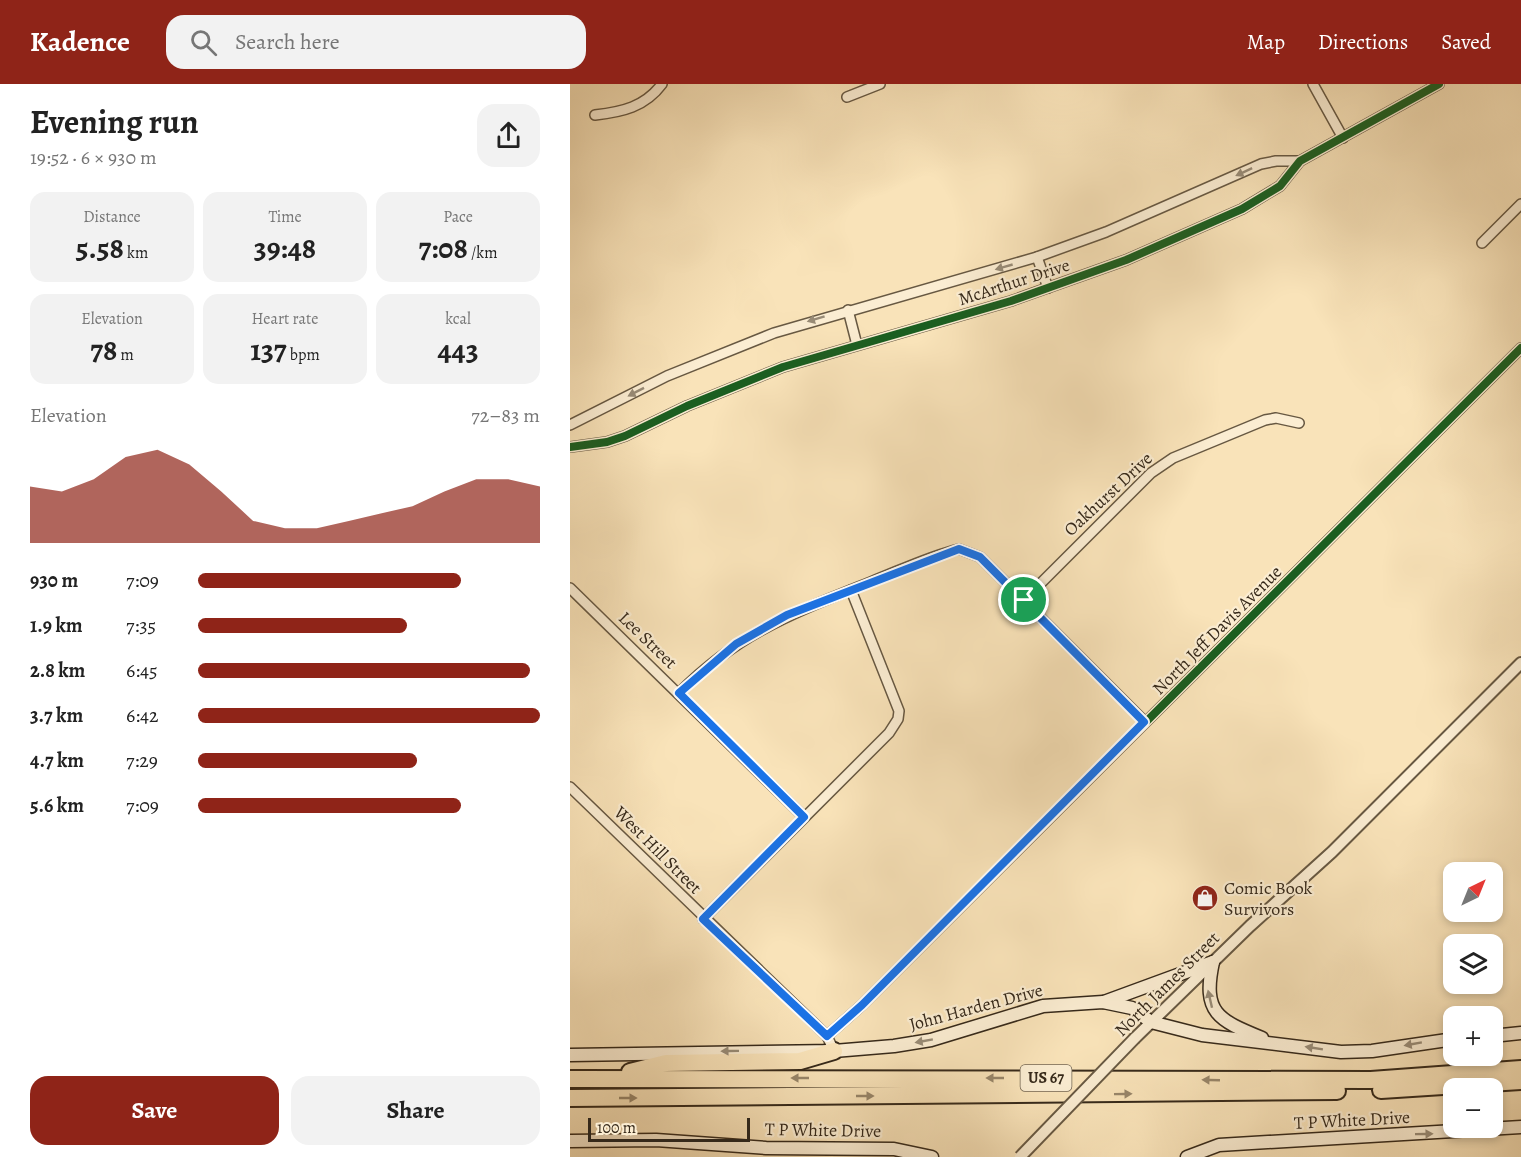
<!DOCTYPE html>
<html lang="en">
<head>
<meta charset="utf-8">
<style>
  :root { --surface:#fff; --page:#f2f2f2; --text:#222; --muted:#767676; --accent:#8f2418 }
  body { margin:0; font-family:Alegreya,serif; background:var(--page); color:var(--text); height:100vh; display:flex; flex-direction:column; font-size:22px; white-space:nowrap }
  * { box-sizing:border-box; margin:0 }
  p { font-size:20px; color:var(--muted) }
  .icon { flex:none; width:33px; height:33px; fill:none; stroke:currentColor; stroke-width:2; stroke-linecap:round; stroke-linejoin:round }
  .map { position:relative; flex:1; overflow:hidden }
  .sheet { display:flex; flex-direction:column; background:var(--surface); width:570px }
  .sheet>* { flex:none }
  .needle { width:39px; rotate:43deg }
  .controls { position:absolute; left:873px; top:778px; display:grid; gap:12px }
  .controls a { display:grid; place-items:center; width:60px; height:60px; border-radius:12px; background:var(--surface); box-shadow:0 3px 9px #0003; font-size:30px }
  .scale { position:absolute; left:18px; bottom:15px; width:162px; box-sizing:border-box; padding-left:6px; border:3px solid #36291a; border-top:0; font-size:16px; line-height:21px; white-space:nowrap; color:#36291a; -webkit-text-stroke:4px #fbedd2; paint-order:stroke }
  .pin { position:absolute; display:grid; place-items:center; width:51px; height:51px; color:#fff; margin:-26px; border:3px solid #fff; border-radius:50%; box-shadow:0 2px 6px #0007 }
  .round { display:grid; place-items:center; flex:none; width:63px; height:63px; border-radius:18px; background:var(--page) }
  .overview { display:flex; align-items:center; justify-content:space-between; height:102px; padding:0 30px }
  h1 { font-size:33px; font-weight:600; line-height:45px }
  .figures { display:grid; grid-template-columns:repeat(3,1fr); gap:9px; height:102px; padding:6px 30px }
  .figures div { display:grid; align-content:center; border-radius:15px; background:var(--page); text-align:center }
  .figures b { font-size:30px; font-weight:600 }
  .figures small { font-size:16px; font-weight:400 }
  .figures p { font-size:16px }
  .chart { height:168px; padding:12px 30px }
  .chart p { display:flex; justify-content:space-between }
  .chart svg { width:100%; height:108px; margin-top:6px; fill:var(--accent); opacity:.7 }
  .button { display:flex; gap:12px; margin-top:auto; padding:12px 30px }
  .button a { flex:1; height:69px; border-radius:18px; background:var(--accent); color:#fff; font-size:24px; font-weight:600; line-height:69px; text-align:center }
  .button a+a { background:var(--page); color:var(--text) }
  ul { padding:0 30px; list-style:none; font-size:20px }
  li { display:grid; grid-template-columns:96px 72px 1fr; align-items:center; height:45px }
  li i { height:15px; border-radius:8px; background:var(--accent) }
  header { display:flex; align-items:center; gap:36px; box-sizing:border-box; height:84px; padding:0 30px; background:var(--accent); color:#fff }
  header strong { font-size:28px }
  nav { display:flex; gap:33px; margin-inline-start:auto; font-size:21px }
  .search { width:420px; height:54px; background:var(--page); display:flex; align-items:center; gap:15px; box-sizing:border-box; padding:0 21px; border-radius:18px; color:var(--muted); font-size:22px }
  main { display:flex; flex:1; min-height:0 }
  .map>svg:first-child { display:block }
</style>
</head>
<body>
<header>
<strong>Kadence</strong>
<div class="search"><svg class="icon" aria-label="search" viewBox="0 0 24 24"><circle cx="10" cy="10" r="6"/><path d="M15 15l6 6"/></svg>Search here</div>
<nav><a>Map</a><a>Directions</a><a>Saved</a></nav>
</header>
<main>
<section class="sheet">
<div class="overview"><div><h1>Evening run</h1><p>19:52 · 6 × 930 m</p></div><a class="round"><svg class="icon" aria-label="share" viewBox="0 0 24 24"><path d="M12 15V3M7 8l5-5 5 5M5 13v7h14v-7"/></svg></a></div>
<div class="figures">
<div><p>Distance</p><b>5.58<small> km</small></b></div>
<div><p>Time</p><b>39:48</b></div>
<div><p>Pace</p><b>7:08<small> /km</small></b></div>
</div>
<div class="figures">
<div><p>Elevation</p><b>78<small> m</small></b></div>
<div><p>Heart rate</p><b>137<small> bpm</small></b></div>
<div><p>kcal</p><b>443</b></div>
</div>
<div class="chart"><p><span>Elevation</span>72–83 m</p>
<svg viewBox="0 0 160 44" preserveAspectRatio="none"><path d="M0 44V21L10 23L20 18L30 9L40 6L50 12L60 23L70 35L80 38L90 38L100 35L110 32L120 29L130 23L140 18L150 18L160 21V44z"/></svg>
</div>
<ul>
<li><b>930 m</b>7:09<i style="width:77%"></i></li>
<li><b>1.9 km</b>7:35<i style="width:61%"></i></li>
<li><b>2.8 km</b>6:45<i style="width:97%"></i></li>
<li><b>3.7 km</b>6:42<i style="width:100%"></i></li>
<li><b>4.7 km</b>7:29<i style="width:64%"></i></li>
<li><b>5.6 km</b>7:09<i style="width:77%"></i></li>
</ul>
<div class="button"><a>Save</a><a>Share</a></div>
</section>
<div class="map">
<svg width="951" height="1073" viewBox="0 0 951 1073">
  <rect width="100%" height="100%" fill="#f9e3b9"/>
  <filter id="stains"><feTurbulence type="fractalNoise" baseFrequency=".00333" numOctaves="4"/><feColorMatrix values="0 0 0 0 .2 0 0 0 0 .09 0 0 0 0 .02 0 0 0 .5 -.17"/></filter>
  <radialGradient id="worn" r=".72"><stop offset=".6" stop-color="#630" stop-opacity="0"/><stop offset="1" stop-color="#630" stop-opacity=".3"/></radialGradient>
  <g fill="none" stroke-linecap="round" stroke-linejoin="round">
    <defs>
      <g id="minor">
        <path d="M 743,0 L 773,54"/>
        <path d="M 277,13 L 310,0"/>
        <path d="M 25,31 C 52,28 75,23 92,0"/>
        <path d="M 912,159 L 951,120"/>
        <path d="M 467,173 L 478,204"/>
        <path d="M 278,226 L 287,261"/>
        <path d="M 0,341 L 97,292 L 204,249 L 467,173 L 536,148 L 691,80 L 706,77 L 730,77"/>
        <path d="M 0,363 L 37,358 L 55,352 L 117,322 L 213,283 L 441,217 L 556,176 L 672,125 L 710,102 L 730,77 L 869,0"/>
        <path d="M 0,504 L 234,733"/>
        <path d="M 454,516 L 581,389 L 603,374 L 695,336 L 706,334 L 729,339"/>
        <path d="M 109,609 C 171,547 224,529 303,497 C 331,486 360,472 389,465 L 410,473 L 575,638"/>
        <path d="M 0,703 L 257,952 L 264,967"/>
        <path d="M 133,835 L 319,649 L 328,635 L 329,627 L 281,506"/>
        <path d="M 257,952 L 292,921 L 951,264"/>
      </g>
      <path id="tertiary" d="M 565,954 L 680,842 L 762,768 L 951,579"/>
      <g id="secondary">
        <path d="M 643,878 C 632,929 648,936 692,954"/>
        <path d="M 534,918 L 643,878"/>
        <path d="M 922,952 L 951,949"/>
        <path d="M 0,971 L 264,967 L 324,962 L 361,956 L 473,922 L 533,918 L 562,924 L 581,938 L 632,951 L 771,968 L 802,967 L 884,955"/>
        <path d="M 0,1057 L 86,1056 L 196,1064 L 324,1065 L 362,1073"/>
        <path d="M 617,1073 L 649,1061 L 951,1043"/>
      </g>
      <g id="motorway">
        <path d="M 60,988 L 96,979 L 230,977 L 264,967"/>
        <path d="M 0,995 L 801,996 L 951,985"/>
        <path d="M 811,1006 L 951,997"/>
        <path d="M 0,1014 L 767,1007"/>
      </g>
    </defs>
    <use href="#minor" stroke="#675842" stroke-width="12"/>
    <use href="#tertiary" stroke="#675842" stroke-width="14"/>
    <use href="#secondary" stroke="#36291a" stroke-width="15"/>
    <use href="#motorway" stroke="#36291a" stroke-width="20"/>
    <use href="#minor" stroke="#fbedd2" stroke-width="9"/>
    <use href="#tertiary" stroke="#fbedd2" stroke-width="10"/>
    <use href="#secondary" stroke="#fbedd2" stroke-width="12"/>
    <use href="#motorway" stroke="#f9e3b9" stroke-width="16"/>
    <defs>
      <path id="tertiary-bridge" d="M 450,1073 L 565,954"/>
    </defs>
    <use href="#tertiary-bridge" stroke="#675842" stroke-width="14" stroke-linecap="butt"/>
    <use href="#tertiary-bridge" stroke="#fbedd2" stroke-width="10"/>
    <defs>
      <g id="cycleway">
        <path d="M 0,363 L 37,358 L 55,352 L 117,322 L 213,283 L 441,217 L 556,176 L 672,125 L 710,102 L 730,77 L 869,0"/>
        <path d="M 257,952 L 292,921 L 951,264"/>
      </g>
    </defs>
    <use href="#cycleway" stroke="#fbedd2" stroke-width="11"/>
    <use href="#cycleway" stroke="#1b5e20" stroke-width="8"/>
  </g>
  <defs><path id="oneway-solid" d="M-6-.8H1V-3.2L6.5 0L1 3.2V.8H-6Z" transform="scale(1.5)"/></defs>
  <g fill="#988b76">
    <use href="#oneway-solid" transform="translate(674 88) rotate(155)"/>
    <use href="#oneway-solid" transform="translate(434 183) rotate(164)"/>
    <use href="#oneway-solid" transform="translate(246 235) rotate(163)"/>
    <use href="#oneway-solid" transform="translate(66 308) rotate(153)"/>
    <use href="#oneway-solid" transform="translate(640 915) rotate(-103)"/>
    <use href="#oneway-solid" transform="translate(354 957) rotate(170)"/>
    <use href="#oneway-solid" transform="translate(843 960) rotate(170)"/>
    <use href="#oneway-solid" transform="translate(744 964) rotate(-171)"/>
    <use href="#oneway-solid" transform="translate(160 967) rotate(179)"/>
    <use href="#oneway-solid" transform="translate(854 1050) rotate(-1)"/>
  </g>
  <g fill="#98866a">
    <use href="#oneway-solid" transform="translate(230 994) rotate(-180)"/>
    <use href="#oneway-solid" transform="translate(425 994) rotate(-180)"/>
    <use href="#oneway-solid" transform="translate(641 996) rotate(-178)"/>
    <use href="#oneway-solid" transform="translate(553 1010) rotate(-1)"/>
    <use href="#oneway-solid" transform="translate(295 1012)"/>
    <use href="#oneway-solid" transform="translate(58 1014)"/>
  </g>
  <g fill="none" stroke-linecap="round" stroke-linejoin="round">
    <defs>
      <path id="route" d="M 389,465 L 410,473 L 574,638 L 292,921 L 257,952 L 133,835 L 234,733 L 109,609 L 166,560 L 217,531 Z"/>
    </defs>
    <use href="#route" stroke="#fff" stroke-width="12"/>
    <use href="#route" stroke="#1a73e8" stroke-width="8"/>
  </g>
  <defs>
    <symbol id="shop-disc" viewBox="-11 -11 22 22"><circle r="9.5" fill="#8f2418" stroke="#fbedd2"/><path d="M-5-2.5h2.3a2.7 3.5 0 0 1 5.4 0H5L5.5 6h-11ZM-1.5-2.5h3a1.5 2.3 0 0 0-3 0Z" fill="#fff"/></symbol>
  </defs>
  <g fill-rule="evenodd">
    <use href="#shop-disc" x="620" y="799" width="30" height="30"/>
  </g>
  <g text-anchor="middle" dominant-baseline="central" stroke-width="4.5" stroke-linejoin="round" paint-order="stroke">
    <rect fill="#fbedd2" stroke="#716451" stroke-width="1.5" x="450.5" y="981" width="51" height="26" rx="4.5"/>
    <g font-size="16" font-weight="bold" fill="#36291a">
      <text x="476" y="994">US 67</text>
    </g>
    <g font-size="18" fill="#36291a" stroke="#fbedd2">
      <text transform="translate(444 198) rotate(-18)">McArthur Drive</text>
      <text transform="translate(538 410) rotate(-43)">Oakhurst Drive</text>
      <text transform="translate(647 546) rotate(-45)">North Jeff Davis Avenue</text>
      <text transform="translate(78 556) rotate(44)">Lee Street</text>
      <text transform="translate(88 766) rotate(45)">West Hill Street</text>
      <text transform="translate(597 900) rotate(-45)">North James Street</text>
      <text transform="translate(406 923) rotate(-15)">John Harden Drive</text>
      <text transform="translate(782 1036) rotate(-3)">T P White Drive</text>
      <text transform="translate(253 1046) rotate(1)">T P White Drive</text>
    </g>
    <g font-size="18" fill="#36291a" stroke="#fbedd2" text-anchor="start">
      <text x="654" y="804">Comic Book<tspan x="654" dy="21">Survivors</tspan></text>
    </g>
  </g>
  <rect width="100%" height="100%" filter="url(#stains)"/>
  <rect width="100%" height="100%" fill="url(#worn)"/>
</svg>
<div class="controls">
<a><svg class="needle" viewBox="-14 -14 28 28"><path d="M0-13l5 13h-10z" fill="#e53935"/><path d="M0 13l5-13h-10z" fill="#767676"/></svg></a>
<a><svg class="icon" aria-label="layers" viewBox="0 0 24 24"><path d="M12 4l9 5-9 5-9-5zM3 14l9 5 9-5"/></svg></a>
<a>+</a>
<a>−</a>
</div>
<div class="scale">100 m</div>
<div class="pin" style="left:454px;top:516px;background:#1e9e55"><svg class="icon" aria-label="arrive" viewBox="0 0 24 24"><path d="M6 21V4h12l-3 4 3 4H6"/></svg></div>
</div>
</main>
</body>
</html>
